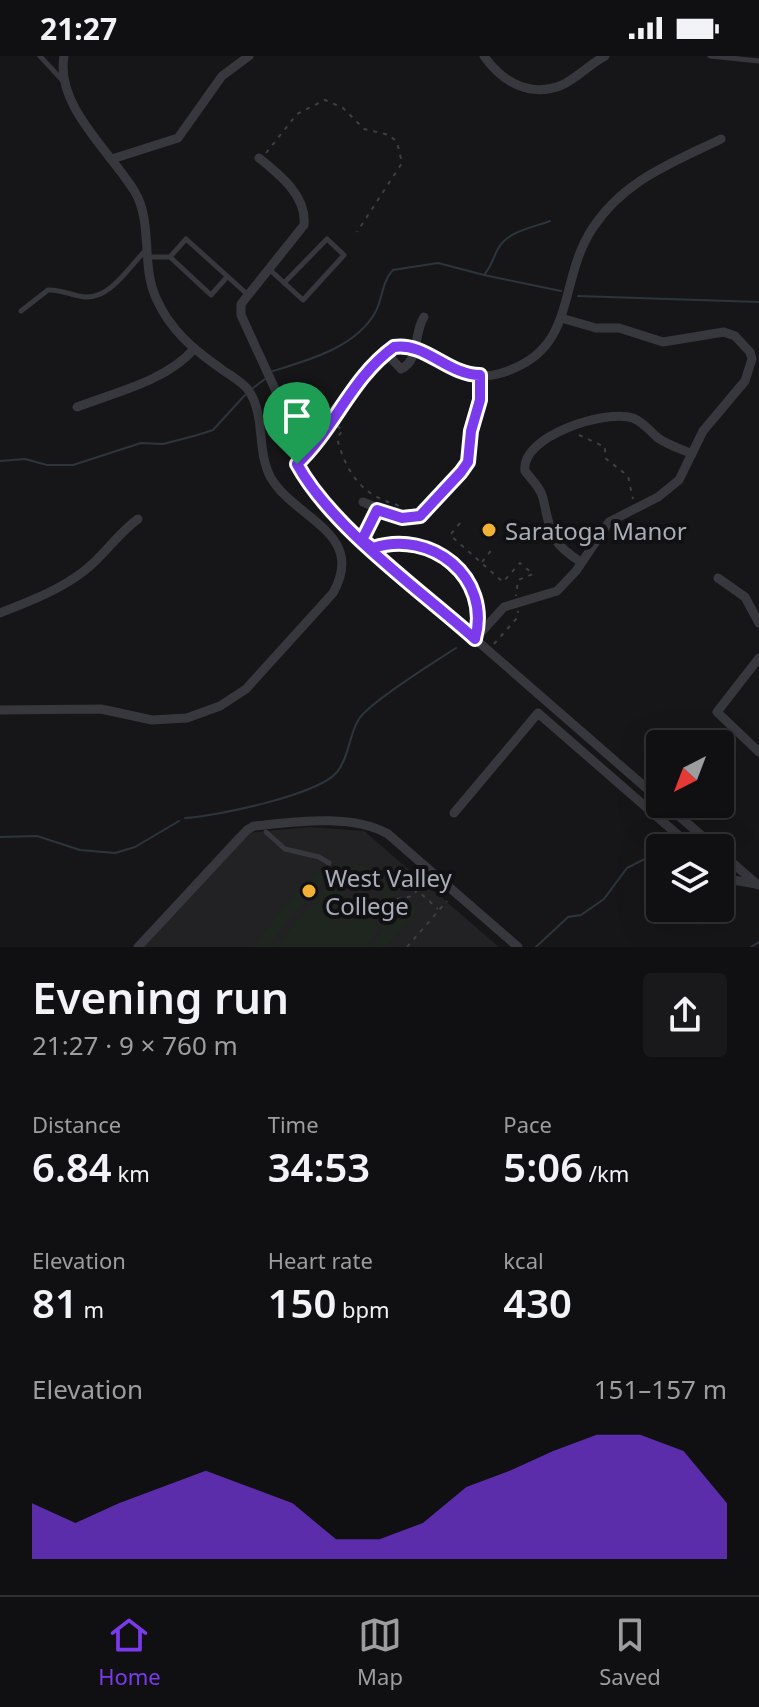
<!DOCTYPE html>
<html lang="en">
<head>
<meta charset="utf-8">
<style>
  :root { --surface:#101012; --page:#19191b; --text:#f1f3f6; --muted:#9c9d9f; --line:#303032; --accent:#7c3aed }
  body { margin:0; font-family:"Noto Sans",sans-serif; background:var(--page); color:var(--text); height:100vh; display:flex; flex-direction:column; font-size:30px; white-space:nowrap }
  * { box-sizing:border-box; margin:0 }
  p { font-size:26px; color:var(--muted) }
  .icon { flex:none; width:44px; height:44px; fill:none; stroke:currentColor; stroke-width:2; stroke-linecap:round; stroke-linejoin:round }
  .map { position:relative; height:891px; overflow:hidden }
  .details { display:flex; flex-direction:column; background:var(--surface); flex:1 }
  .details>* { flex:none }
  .needle { width:52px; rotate:222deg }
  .buttons { position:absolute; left:646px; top:674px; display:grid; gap:16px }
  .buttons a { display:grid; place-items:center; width:88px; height:88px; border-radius:8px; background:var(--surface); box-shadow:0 8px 32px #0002,0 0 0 2px var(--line); font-size:40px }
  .pin { position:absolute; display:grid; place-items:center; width:68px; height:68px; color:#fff; margin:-82px -34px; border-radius:50% 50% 50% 0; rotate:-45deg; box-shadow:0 0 8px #0007 }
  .pin .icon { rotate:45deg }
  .round { display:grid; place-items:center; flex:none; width:84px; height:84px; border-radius:8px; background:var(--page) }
  .head { display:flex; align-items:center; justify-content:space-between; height:136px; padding:0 32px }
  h1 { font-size:44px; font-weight:600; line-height:60px }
  .figures { display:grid; grid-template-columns:repeat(3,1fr); gap:12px; height:136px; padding:8px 32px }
  .figures div { display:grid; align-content:center }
  .figures b { font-size:40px; font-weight:600 }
  .figures small { font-size:22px; font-weight:400 }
  .figures p { font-size:22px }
  .chart { height:224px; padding:16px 32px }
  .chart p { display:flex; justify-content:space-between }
  .chart svg { width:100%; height:144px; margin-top:8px; fill:var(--accent); opacity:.7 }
  .status { display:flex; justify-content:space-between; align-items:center; height:56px; padding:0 40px; background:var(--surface); direction:ltr }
  .status svg { height:22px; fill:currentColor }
  .menu { display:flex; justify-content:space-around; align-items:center; height:112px; border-top:2px solid var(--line); background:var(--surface); font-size:22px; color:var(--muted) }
  .menu a { display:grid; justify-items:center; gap:4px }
  .menu .on { color:var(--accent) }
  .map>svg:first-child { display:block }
</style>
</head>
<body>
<div class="status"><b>21:27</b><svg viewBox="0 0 49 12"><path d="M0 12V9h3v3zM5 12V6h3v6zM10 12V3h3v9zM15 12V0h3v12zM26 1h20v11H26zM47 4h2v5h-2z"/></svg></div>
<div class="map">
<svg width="759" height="891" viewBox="0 0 759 891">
  <rect width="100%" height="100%" fill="#161618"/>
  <path fill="#222225" d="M 309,771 L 364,775 L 499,891 L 133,891 L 236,778 Z"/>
  <g fill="#1e261f">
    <path d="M 341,807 C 374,807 395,824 400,857 L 411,846 L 419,854 L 386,891 L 371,891 C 406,850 372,801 331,823 C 306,836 286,870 268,891 L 252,891 C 277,862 304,818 341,807 Z"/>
    <path d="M 331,827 L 381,872 L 364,891 L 275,891 Z"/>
  </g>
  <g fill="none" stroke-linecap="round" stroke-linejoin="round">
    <g stroke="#2c353c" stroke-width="2">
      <path d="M 484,219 L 561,235"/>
      <path d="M 578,240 L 759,246"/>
      <path d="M 273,315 C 309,304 357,291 376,255 C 383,241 382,225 393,214 L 438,207 L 484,219 C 492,210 493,201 499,191 C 509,175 534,171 550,165"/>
      <path d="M 253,332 L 265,323"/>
      <path d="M 0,405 L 25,403 L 47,409 L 73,409 L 141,387 L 163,388 L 194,380 L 213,374 L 245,339"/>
      <path d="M 185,762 C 217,760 318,739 337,716 C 351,699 349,670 365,656 C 387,635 430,609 456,592"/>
      <path d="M 0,781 L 37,780 L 80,794 L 115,797 L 135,791 L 179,765"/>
      <path d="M 665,792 L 676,786"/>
      <path d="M 536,891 L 568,861 L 581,859 L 604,843 L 627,812 L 660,795"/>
      <path d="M 751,891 L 759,886"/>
    </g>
    <g stroke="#3d3f44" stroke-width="2" stroke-dasharray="4 6" stroke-linecap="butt">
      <path d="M 266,97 L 297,58 L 325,44 L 343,52 L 364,73 L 389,79 L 397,86 L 402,107 L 357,176"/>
      <path d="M 337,370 L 343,374 L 337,382 C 344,408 355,431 381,443 C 389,447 398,448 403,453"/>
      <path d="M 579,379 L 605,391 L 605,402 L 628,420 L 633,443"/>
      <path d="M 460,467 L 450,479 L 503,526 L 520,507 L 533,518 L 518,524 L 516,540"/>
      <path d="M 562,477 L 581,475 L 590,480"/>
      <path d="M 482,506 L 493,492"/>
      <path d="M 494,588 L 517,562 L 518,555"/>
      <path d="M 397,843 L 413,840 L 417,834 L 438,853"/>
      <path d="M 407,891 L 447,845"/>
    </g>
    <g stroke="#37383d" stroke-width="5">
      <path d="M 40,0 L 63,25"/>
      <path d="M 710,0 L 759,5"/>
      <path d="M 147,201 L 170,201"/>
      <path d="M 270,214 L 303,244 L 344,199 L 327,183 L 284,227"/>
      <path d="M 227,221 L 211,239 L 170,201 L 186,183 L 247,238"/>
      <path d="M 21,255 L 48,234 C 61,233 72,240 85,241 C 110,243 129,211 145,195"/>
      <path d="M 266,776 L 285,793 L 319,801 L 329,807"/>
    </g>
    <g stroke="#37383d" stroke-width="9">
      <path d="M 484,0 C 502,26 530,42 562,29 C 577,22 590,8 605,0"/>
      <path d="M 259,102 C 280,119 307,140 304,169 L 241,248 L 241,259 L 280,344 L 297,408 L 311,434 L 343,468 L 660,744"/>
      <path d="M 112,103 L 178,82 L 222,20 L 249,0"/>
      <path d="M 386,297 L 401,313 C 420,304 413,278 424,261"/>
      <path d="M 77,351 C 116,336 166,325 194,293"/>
      <path d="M 297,408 C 335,372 351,322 394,291 C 430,285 454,329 498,318 C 579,296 556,229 592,173 C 624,124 672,107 721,83"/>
      <path d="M 363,446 L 402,462 L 425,456 L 468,406 L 471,375 L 480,344 L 480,319"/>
      <path d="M 362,484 L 377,454"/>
      <path d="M 373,492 C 428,473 492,519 476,580"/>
      <path d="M 581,506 C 549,486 551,476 543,442 C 541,432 531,423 525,415 C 520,380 606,353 633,362 C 643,366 650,375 658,382 C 668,389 681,393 692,398"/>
      <path d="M 718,522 L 745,541 L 759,567"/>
      <path d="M 0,557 C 30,545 58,535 84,515 C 104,500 117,478 138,463"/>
      <path d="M 475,583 L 504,551 L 557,535 L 576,515 L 609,466 L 658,441 L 679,424 L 703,375 L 745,325 L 752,303 L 750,296 L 735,280 L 724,276 L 663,286 L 619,272 L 596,272 L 561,262"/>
      <path d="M 759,602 L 717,656 L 759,696"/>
      <path d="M 0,654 L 101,653 L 152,664 L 187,662 L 220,650 L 246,633 L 333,537 C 367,477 295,463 271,422 C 256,395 266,361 249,335 C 243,326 229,319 220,312 C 193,293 170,274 156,242 C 141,209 153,167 135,136 C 111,96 55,50 64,0"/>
      <path d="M 665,748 L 716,792"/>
      <path d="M 454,757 L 538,657 L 693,792"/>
      <path d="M 720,796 L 758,829"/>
      <path d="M 720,815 L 733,824 L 756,828"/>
      <path d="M 138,891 L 247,774 L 254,770 C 294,766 352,757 388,778 L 518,891"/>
    </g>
  </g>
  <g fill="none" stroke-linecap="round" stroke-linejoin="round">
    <defs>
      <path id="route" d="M 297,408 C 332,472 419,533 475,583 C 492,521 431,473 373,492 L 362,484 L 377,454 L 402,462 L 420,460 L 461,416 L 468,406 L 471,375 L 480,344 L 480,319 C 448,319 425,286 394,291 C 351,322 335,372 297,408"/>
    </defs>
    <use href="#route" stroke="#fff" stroke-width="16"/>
    <use href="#route" stroke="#7c3aed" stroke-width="10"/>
  </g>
  <g fill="#f2b134" stroke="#111113" stroke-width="3">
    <circle cx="489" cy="474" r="8"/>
    <circle cx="309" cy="835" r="8"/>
  </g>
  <g text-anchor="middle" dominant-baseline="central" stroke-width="8" stroke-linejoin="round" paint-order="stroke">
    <g font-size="24" fill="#a8adb8" stroke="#111113" text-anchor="start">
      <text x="505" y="474">Saratoga Manor</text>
      <text x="325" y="821">West Valley<tspan x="325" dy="28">College</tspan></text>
    </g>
  </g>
</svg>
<div class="buttons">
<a><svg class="needle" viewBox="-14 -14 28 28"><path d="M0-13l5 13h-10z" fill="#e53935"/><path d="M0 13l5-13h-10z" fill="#9c9d9f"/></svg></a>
<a><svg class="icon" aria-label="layers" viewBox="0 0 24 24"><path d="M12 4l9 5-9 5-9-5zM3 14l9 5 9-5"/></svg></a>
</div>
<div class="pin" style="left:297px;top:408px;background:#1e9e55"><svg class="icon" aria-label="arrive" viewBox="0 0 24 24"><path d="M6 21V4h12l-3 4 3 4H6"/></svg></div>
</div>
<section class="details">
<div class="head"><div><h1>Evening run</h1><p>21:27 · 9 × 760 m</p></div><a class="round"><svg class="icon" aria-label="share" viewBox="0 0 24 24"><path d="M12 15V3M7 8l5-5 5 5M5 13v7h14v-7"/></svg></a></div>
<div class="figures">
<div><p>Distance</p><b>6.84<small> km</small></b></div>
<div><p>Time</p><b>34:53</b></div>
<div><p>Pace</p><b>5:06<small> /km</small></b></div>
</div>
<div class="figures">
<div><p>Elevation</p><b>81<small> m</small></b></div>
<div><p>Heart rate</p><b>150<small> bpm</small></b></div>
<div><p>kcal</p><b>430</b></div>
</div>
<div class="chart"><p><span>Elevation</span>151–157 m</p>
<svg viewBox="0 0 160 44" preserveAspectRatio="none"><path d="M0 44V27L10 33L20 27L30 22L40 17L50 22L60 27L70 38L80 38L90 33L100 22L110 17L120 11L130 6L140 6L150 11L160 27V44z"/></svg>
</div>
</section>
<nav class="menu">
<a class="on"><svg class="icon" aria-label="home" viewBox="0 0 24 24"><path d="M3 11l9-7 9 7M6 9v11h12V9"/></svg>Home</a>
<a><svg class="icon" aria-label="map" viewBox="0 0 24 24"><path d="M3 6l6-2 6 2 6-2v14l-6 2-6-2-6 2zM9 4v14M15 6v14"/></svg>Map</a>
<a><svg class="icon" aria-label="saved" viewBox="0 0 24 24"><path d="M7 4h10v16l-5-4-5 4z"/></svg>Saved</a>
</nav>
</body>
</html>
